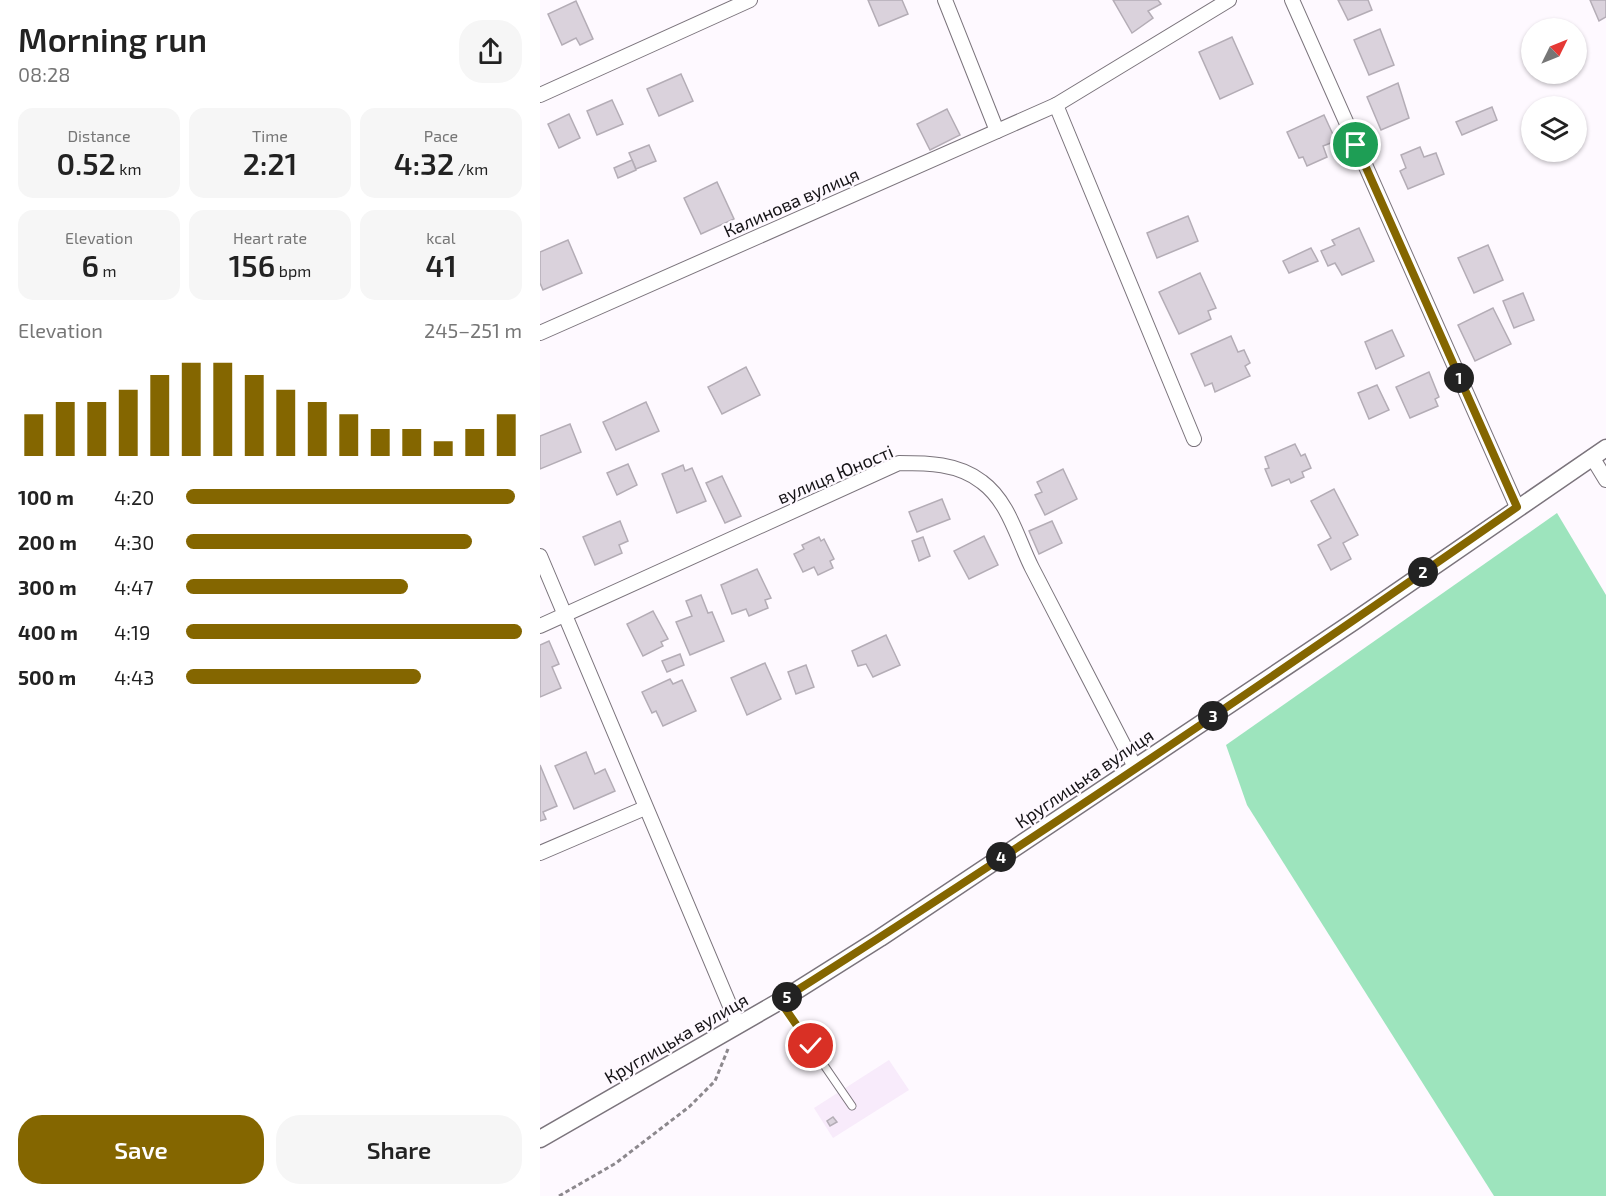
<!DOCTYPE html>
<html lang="en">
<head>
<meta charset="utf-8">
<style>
  :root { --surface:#fff; --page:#f6f6f6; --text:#222; --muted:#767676; --accent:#846600 }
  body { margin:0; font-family:"Exo 2",sans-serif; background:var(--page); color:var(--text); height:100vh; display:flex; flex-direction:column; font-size:22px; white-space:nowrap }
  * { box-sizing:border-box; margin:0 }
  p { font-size:20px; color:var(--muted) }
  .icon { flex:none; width:33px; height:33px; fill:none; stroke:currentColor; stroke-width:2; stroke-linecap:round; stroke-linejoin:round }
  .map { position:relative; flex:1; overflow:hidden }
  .side { display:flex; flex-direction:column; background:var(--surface); width:540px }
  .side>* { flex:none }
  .needle { width:39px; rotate:47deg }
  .controls { position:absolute; left:981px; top:18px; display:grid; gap:12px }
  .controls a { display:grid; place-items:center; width:66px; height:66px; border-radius:50%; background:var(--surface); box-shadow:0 2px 4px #0004; font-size:30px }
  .pin { position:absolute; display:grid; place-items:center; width:51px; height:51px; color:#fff; margin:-26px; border:3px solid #fff; border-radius:50%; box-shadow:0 2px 6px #0007 }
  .km { position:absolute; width:30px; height:30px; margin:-15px; border-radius:50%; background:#222; color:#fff; font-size:16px; line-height:30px; text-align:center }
  .round { display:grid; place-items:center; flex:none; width:63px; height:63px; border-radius:24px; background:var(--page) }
  .head { display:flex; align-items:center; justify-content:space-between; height:102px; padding:0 18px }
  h1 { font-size:33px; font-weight:600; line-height:45px }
  .stats { display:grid; grid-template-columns:repeat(3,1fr); gap:9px; height:102px; padding:6px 18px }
  .stats div { display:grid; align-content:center; border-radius:15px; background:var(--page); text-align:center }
  .stats b { font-size:30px; font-weight:600 }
  .stats small { font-size:16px; font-weight:400 }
  .stats p { font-size:16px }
  .chart { height:168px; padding:12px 18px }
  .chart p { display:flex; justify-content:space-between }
  .chart svg { width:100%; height:108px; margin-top:6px; stroke:var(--accent); stroke-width:6 }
  .cta { display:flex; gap:12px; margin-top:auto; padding:12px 18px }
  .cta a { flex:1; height:69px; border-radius:24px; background:var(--accent); color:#fff; font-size:24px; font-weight:600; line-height:69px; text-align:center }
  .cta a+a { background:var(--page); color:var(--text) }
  ul { padding:0 18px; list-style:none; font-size:20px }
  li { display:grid; grid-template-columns:96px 72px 1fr; align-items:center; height:45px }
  li i { height:15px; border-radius:8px; background:var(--accent) }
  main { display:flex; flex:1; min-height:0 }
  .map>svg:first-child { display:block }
</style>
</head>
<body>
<main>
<section class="side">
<div class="head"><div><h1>Morning run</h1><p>08:28</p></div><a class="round"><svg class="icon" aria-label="share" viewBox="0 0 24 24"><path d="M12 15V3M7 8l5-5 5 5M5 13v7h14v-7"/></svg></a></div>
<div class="stats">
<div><p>Distance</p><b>0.52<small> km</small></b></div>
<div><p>Time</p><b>2:21</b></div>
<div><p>Pace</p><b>4:32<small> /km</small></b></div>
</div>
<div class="stats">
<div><p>Elevation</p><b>6<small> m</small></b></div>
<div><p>Heart rate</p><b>156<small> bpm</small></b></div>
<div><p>kcal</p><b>41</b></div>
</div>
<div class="chart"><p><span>Elevation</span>245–251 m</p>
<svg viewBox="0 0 160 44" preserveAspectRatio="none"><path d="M5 44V27M15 44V22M25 44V22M35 44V17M45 44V11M55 44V6M65 44V6M75 44V11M85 44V17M95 44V22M105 44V27M115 44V33M125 44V33M135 44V38M145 44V33M155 44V27"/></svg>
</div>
<ul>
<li><b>100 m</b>4:20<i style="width:98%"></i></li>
<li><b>200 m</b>4:30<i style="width:85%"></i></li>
<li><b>300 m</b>4:47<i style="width:66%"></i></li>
<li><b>400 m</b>4:19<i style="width:100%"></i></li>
<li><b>500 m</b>4:43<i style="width:70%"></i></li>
</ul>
<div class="cta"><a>Save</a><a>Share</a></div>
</section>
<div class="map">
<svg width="1066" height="1196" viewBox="0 0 1066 1196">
  <rect width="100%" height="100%" fill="#fef9ff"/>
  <path fill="#f8ebfb" d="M 349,1060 L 369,1090 L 293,1138 L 274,1108 Z"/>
  <path fill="#9de4bd" d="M 1017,513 L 1066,595 L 1066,1196 L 954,1196 L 707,805 L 686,745 Z"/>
  <g fill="#dad2dc" stroke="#b4adb6" stroke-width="1.5">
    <path d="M 328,0 L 362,0 L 368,14 L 339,26 Z"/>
    <path d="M 573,0 L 618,0 L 621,4 L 608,11 L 613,18 L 592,33 Z"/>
    <path d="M 798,0 L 828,0 L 832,10 L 808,20 Z"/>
    <path d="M 1050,0 L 1066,0 L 1066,17 L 1059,21 Z"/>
    <path d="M 36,1 L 53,39 L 40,45 L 36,38 L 22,45 L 8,14 Z"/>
    <path d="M 840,29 L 854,65 L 829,75 L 814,40 Z"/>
    <path d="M 692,37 L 713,84 L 680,99 L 659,52 Z"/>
    <path d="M 141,74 L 153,101 L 119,116 L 107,89 Z"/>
    <path d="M 858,83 L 869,118 L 841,130 L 827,97 Z"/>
    <path d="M 72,100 L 83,124 L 57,135 L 47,111 Z"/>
    <path d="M 952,107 L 957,120 L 922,135 L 916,122 Z"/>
    <path d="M 407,109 L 420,135 L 390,150 L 377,124 Z"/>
    <path d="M 29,114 L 40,138 L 19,148 L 8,124 Z"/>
    <path d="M 784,115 L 796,141 L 783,146 L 787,157 L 767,166 L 763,157 L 759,158 L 747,132 Z"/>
    <path d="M 109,145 L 116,161 L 96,169 L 89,153 Z"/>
    <path d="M 880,147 L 884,157 L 896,153 L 904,174 L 868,189 L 860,171 L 866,168 L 861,155 Z"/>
    <path d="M 92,160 L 96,170 L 78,178 L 74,168 Z"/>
    <path d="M 177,182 L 194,219 L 161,234 L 144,198 Z"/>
    <path d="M 648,216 L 658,241 L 617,258 L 607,233 Z"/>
    <path d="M 819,228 L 834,261 L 802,275 L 795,263 L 788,266 L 781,251 L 795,245 L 792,240 Z"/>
    <path d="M 28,240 L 42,273 L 3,290 L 0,283 L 0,252 Z"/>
    <path d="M 948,245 L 963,280 L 934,293 L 918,258 Z"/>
    <path d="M 771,248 L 778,261 L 749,273 L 743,261 Z"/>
    <path d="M 660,273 L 676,308 L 668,311 L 671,319 L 639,334 L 619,292 Z"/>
    <path d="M 983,293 L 994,320 L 974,328 L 963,301 Z"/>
    <path d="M 953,308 L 971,344 L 935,361 L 918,325 Z"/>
    <path d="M 852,330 L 864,356 L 836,369 L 825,342 Z"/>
    <path d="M 691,336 L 698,352 L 704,350 L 710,363 L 705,366 L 710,376 L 675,392 L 672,383 L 665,386 L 651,354 Z"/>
    <path d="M 206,367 L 220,395 L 182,414 L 168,387 Z"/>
    <path d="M 889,372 L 899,397 L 895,399 L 898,406 L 870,418 L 856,387 Z"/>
    <path d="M 837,385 L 849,410 L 829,419 L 818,393 Z"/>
    <path d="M 106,402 L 119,431 L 76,450 L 63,422 Z"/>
    <path d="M 30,424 L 41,452 L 0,469 L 0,436 Z"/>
    <path d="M 755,444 L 761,456 L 765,454 L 771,468 L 762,472 L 764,477 L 751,483 L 749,479 L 732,486 L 725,469 L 729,468 L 725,457 Z"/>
    <path d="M 88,464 L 97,485 L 77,495 L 67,473 Z"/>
    <path d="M 143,465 L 145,471 L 152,468 L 166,501 L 137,513 L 122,474 Z"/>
    <path d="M 523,469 L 537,499 L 505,515 L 495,495 L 502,492 L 497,482 Z"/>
    <path d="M 182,476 L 201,516 L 185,523 L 166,483 Z"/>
    <path d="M 794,489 L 818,535 L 803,543 L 811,559 L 791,570 L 778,545 L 791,538 L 771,501 Z"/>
    <path d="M 402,499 L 410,519 L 377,532 L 369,512 Z"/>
    <path d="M 80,521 L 88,541 L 79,545 L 82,553 L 55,565 L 43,537 Z"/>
    <path d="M 512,521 L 522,543 L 499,554 L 489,531 Z"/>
    <path d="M 444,536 L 458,565 L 429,579 L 414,551 Z"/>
    <path d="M 279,537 L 281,541 L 284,539 L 294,559 L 290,561 L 293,568 L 278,575 L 274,567 L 263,572 L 254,554 L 264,549 L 262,545 Z"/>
    <path d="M 383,537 L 390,556 L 379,561 L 372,541 Z"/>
    <path d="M 217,569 L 231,598 L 225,600 L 228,608 L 209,616 L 206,609 L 192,614 L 181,585 Z"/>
    <path d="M 161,595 L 168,613 L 172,612 L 184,641 L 150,655 L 136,622 L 152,616 L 146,601 Z"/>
    <path d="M 113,611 L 128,639 L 121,642 L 123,646 L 103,656 L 87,624 Z"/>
    <path d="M 346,635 L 360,665 L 333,677 L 326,664 L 318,666 L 312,651 Z"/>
    <path d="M 9,641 L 19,664 L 12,667 L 21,688 L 0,697 L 0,645 Z"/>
    <path d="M 140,654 L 144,665 L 127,672 L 122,661 Z"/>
    <path d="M 225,663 L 241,699 L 207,715 L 191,678 Z"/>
    <path d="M 266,665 L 274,687 L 256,694 L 248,672 Z"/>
    <path d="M 130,679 L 133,684 L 142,680 L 156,711 L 123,726 L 116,711 L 112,713 L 102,692 Z"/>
    <path d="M 46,752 L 55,774 L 65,769 L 75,791 L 34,809 L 15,766 Z"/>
    <path d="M 0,765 L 17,806 L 3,812 L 6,819 L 0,821 Z"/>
    <path d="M 293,1117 L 297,1122 L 290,1126 L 287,1121 Z"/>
  </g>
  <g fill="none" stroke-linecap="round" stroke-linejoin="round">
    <defs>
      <path id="service" d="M 240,1001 L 312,1106"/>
      <g id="minor">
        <path d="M 405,0 L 457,131"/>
        <path d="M 752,0 L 977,507"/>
        <path d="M 0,95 L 210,0"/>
        <path d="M 516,105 L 654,439"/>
        <path d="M 0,333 L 516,105 L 689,0"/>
        <path d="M 1052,457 L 1066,480"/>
        <path d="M 0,556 L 198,1025"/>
        <path d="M 0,626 L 359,463 C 387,463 418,463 442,482 C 469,502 477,538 492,568 C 526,634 561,701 595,767"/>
        <path d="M 0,853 L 105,808"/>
      </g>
      <path id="tertiary" d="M 0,1139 L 240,1001 L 340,938 L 813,622 L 1066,448"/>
    </defs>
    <use href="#service" stroke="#7b747c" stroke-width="9"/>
    <use href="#minor" stroke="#7b747c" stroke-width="16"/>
    <use href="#tertiary" stroke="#7b747c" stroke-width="19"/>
    <path stroke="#8c888d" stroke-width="3" stroke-dasharray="4.5 3" stroke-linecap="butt" d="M 19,1196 L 76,1163 L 149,1107 L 175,1081 L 188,1049"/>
    <use href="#service" stroke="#fff" stroke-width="7"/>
    <use href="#minor" stroke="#fff" stroke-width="14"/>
    <use href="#tertiary" stroke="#fff" stroke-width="16"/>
  </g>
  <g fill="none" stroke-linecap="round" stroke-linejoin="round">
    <defs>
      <path id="route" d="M 271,1046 L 240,1001 C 490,843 735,676 977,507 L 816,145"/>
    </defs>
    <use href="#route" stroke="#fff" stroke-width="12"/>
    <use href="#route" stroke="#846600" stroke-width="8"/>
  </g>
  <g text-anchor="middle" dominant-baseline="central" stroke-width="4.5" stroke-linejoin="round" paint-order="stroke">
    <g font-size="18" fill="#151316" stroke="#fef9ff">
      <text transform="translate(251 202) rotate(-24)">Калинова вулиця</text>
      <text transform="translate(295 474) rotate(-23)">вулиця Юності</text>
      <text transform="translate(544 778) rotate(-34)">Круглицька вулиця</text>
      <text transform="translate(136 1038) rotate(-30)">Круглицька вулиця</text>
    </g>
  </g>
</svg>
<div class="controls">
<a><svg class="needle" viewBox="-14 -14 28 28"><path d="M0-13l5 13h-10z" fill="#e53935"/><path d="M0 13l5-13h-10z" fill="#767676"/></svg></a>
<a><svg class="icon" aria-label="layers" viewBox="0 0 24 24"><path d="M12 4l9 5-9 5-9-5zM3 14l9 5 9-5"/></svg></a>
</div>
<div class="pin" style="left:816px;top:145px;background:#1e9e55"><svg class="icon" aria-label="arrive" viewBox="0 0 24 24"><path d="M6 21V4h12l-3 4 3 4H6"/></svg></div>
<div class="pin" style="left:271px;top:1046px;background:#d93025"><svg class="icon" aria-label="check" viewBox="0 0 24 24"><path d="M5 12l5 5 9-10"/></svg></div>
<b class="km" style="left:919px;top:378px">1</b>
<b class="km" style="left:883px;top:572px">2</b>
<b class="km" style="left:673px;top:716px">3</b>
<b class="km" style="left:461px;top:857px">4</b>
<b class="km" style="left:247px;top:997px">5</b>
</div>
</main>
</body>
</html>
